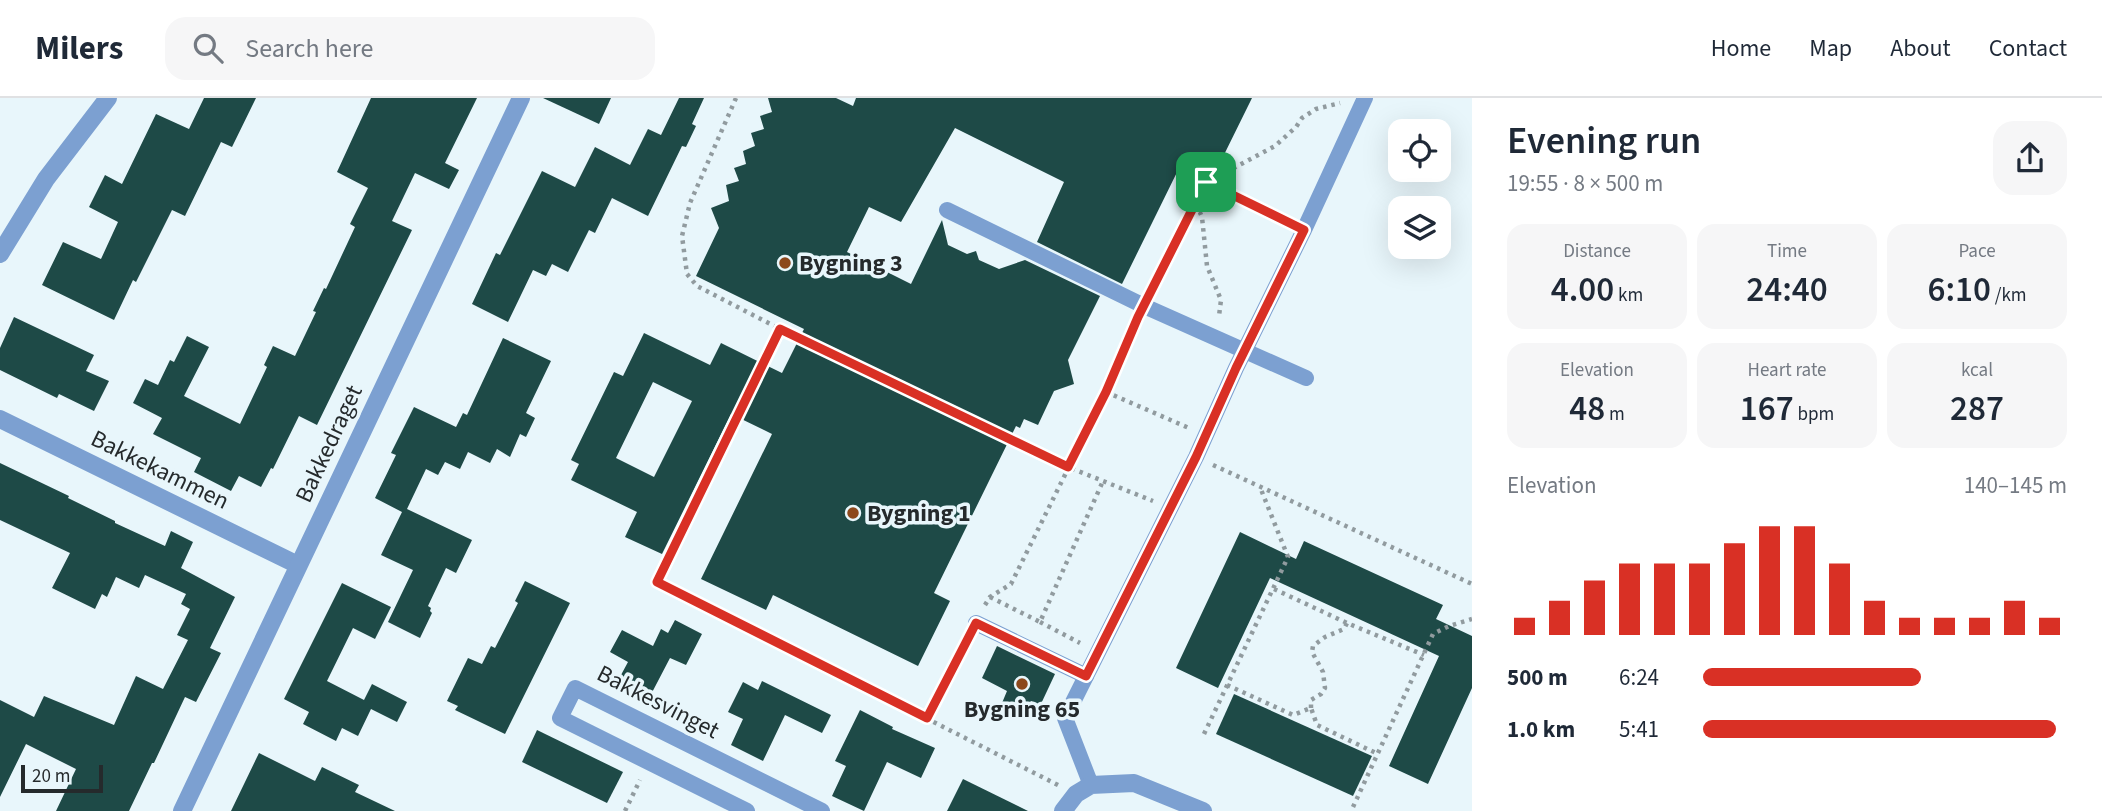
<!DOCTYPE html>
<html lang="en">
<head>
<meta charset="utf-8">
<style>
  :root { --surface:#fff; --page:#f6f6f7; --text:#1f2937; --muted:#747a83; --line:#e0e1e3; --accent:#d93025 }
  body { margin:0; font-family:"Source Sans 3",sans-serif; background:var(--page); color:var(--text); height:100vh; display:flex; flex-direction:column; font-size:26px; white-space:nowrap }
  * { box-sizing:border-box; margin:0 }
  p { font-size:23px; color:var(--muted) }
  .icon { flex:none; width:38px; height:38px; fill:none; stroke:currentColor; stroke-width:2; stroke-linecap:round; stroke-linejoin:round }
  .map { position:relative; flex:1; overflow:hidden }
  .details { display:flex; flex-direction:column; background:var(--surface); width:630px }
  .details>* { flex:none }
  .fabs { position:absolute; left:1388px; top:21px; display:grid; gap:14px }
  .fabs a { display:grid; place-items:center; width:63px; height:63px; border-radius:14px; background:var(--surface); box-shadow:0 7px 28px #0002; font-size:35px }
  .scale { position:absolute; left:21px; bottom:18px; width:82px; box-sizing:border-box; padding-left:7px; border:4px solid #252a2c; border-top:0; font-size:19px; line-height:24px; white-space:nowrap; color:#252a2c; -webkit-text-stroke:5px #e8f6fb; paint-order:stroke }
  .pin { position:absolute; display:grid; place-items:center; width:60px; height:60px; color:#fff; margin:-30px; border-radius:14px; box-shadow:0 4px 10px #0006 }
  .round { display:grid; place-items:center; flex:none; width:74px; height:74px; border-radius:21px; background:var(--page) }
  .overview { display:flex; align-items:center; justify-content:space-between; height:119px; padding:0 35px }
  h1 { font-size:38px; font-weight:600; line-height:52px }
  .stats { display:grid; grid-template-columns:repeat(3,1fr); gap:10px; height:119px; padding:7px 35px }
  .stats div { display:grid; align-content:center; border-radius:18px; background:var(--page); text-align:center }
  .stats b { font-size:35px; font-weight:600 }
  .stats small { font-size:19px; font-weight:400 }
  .stats p { font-size:19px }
  .chart { height:196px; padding:14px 35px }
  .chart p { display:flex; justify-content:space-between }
  .chart svg { width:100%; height:126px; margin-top:7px; stroke:var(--accent); stroke-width:6 }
  ul { padding:0 35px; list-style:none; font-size:23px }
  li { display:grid; grid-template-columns:112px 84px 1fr; align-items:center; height:52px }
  li i { height:18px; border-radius:9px; background:var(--accent) }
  header { display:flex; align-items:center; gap:42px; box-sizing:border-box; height:98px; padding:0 35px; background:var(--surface); border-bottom:2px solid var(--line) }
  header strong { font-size:33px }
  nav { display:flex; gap:38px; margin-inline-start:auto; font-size:24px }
  .search { width:490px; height:63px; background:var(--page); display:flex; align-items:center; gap:18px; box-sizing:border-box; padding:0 24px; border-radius:21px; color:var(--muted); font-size:26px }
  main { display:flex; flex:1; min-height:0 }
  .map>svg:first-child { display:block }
</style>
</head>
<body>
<header>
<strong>Milers</strong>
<div class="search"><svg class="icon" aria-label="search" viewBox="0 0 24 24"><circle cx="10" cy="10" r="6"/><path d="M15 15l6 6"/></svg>Search here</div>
<nav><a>Home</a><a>Map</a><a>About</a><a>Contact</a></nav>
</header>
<main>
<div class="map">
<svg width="1472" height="713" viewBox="0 0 1472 713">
  <rect width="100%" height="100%" fill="#e8f6fb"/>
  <g fill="#1e4a47" fill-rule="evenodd">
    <path d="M 204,0 L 256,0 L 232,49 L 221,44 L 185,118 L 172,112 L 136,184 L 133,182 L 114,222 L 42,187 L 63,144 L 101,161 L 118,124 L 89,109 L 105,77 L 122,86 L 156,16 L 189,31 Z"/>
    <path d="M 371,0 L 477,0 L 445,65 L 459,72 L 449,91 L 415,75 L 392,123 L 412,132 L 317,327 L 299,318 L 273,371 L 271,370 L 261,389 L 239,378 L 231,393 L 194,374 L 201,360 L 153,336 L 162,320 L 133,305 L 145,281 L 158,287 L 170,262 L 174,264 L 187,238 L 209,249 L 184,298 L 240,326 L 267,269 L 264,267 L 273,248 L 295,258 L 316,214 L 313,213 L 324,190 L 326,191 L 355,129 L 350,126 L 368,90 L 337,74 Z"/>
    <path d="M 543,0 L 611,0 L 599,26 Z"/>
    <path d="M 679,0 L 704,0 L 692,26 L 696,28 L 686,49 L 682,48 L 648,118 L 612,100 L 595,135 L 589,132 L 568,174 L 552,166 L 546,178 L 533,172 L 508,224 L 472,206 L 496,155 L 500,157 L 542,73 L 575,89 L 595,49 L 630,67 L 648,31 L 661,37 Z"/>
    <path d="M 768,0 L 836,0 L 853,8 L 856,0 L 1252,0 L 1215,75 L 1184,60 L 1122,186 L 1037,144 L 1064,84 L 955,30 L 901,124 L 869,109 L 847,154 L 911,186 L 942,122 L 948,147 L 967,156 L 976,153 L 979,162 L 999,171 L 1025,162 L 1100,198 L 1068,262 L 1074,286 L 1054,293 L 1038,327 L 1024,321 L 1020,330 L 1016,328 L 934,495 L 950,503 L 918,568 L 773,497 L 766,512 L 701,481 L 772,336 L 731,316 L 662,456 L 625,439 L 637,414 L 571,382 L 579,366 L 571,362 L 614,274 L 623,278 L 644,235 L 710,267 L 721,245 L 782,275 L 804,231 L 696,178 L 719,130 L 711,110 L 729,103 L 726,87 L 739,83 L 734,70 L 746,66 L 743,53 L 755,48 L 751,35 L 764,31 L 760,18 L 772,14 ZM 653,284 L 692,303 L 654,379 L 616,360 Z"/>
    <path d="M 14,219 L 94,257 L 86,273 L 109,283 L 94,313 L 59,296 L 57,300 L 0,272 L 0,250 Z"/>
    <path d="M 503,240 L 551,263 L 526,315 L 535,320 L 526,339 L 520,336 L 510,359 L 497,351 L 490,365 L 468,354 L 460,371 L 445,364 L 438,377 L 426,371 L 407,411 L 472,442 L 456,475 L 446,470 L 428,508 L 431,510 L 430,513 L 432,515 L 420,540 L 388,524 L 413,472 L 381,457 L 402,414 L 375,400 L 396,357 L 391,355 L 414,309 L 456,329 L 463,315 L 467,317 Z"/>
    <path d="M 0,365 L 69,398 L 68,400 L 115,423 L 115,425 L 165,448 L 171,433 L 193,444 L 181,470 L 235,499 L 210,550 L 221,555 L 196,604 L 185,599 L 154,665 L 152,665 L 129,713 L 56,713 L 76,671 L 26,646 L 0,699 L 0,602 L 34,619 L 44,598 L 114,627 L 136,578 L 163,591 L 188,542 L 177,537 L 190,511 L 181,506 L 186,496 L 145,477 L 139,490 L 116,479 L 107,499 L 102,496 L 95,511 L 52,490 L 70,455 L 0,422 Z"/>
    <path d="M 1240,434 L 1296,461 L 1304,443 L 1443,507 L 1436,521 L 1472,538 L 1472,590 L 1428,686 L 1389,668 L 1439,558 L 1270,480 L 1218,590 L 1176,570 Z"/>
    <path d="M 525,483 L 570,505 L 505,636 L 455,612 L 458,608 L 447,603 L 468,560 L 482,566 L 491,548 L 495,550 L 518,505 L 515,503 Z"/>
    <path d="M 342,485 L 391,509 L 375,541 L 353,530 L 327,583 L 364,602 L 372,586 L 407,604 L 397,624 L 371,611 L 358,638 L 342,630 L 336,643 L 303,626 L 309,614 L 284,601 Z"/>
    <path d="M 675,522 L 702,536 L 686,567 L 670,560 L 646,606 L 614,590 L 628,564 L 610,554 L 622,532 L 653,548 L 661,531 L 668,535 Z"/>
    <path d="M 997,548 L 1055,576 L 1040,608 L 1031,603 L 1025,616 L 1002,605 L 1007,593 L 982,580 Z"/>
    <path d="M 762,583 L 831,617 L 822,635 L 785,617 L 763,663 L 731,647 L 743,621 L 728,614 L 743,584 L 758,592 Z"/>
    <path d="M 1234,596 L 1372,658 L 1353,698 L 1216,636 Z"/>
    <path d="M 860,612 L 893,629 L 892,631 L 935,650 L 921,680 L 887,664 L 864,713 L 832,698 L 846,668 L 835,663 Z"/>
    <path d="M 537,632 L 623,674 L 607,705 L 522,664 Z"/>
    <path d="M 259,655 L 315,683 L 322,669 L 359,687 L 355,694 L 395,713 L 231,713 Z"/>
    <path d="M 963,681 L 1028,713 L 947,713 Z"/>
  </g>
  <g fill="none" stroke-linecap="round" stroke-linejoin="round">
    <g stroke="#919b9f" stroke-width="4.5" stroke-dasharray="3.5 5" stroke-linecap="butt">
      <path d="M 736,0 L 690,105 L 682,138 L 687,176 L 697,188 L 780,231"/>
      <path d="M 1215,88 L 1230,72 L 1275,48 L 1296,29 L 1302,20 L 1316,11 L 1340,5"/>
      <path d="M 1196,106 L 1202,119 L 1207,168 L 1221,202 L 1219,218"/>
      <path d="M 1153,189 L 1206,84 L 1287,124"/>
      <path d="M 1106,294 L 1189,330"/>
      <path d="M 1213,367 L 1472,486"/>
      <path d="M 1274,491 L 1347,525 L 1424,557"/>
      <path d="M 990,499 L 1040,524 L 1103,383"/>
      <path d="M 985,507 L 990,499 L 1011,486 L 1106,294 L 1135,225"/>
      <path d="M 1040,524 L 1080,545"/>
      <path d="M 1227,587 L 1293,617 L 1311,610 L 1317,627 L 1378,656"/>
      <path d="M 1311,610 L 1311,602 L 1321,596 L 1325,590 L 1323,574 L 1312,554 L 1313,548 L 1325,539 L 1344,531 L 1347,525"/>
      <path d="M 927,620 L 967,543"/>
      <path d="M 1204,636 L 1288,459 L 1260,389"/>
      <path d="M 1058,687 L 657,484 L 780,231 L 1068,369 L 1153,403"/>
      <path d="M 1353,709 L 1433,536 L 1449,528 L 1472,521"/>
      <path d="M 625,713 L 640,682"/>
    </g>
    <g stroke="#7ca0d1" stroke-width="16">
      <path d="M 947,112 L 1144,208 L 1306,280"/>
      <path d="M 976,525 L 1086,578"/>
      <path d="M 1091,687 L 1065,620 L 1196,359 L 1236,270 L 1304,132 L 1365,0"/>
      <path d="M 747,713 L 560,620 L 575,590 L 822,713"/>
    </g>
    <g stroke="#7ca0d1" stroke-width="18">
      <path d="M 0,156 L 46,81 L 108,0"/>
      <path d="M 0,321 L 298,467"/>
      <path d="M 182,713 L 521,0"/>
      <path d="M 1063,713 L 1076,696 L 1091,687 L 1134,685 L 1203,713"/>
    </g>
  </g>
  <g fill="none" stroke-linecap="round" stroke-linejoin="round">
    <defs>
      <path id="route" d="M 1206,84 L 1304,132 L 1236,270 L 1196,359 L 1086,578 L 976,525 L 927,620 L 657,484 L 780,231 L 1068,369 L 1106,294 L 1138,219 Z"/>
    </defs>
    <use href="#route" stroke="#fff" stroke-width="14"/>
    <use href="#route" stroke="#d93025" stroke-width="9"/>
  </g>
  <g fill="#8c481c" stroke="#e8f6fb" stroke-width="2.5">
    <circle cx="785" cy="165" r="7"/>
    <circle cx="853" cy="415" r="7"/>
    <circle cx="1022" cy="586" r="7"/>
  </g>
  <g text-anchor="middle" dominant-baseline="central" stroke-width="7" stroke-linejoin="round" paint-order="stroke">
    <g font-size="24" font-weight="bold" fill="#252a2c" stroke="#e8f6fb" text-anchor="start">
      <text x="799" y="165">Bygning 3</text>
      <text x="867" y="415">Bygning 1</text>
      <text x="1022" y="611" text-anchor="middle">Bygning 65</text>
    </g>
    <g font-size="24" fill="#252a2c" stroke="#e8f6fb">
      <text transform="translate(329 346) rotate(-65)">Bakkedraget</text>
      <text transform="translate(160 372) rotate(26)">Bakkekammen</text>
      <text transform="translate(658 604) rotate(27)">Bakkesvinget</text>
    </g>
  </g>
</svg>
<div class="fabs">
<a><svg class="icon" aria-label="locate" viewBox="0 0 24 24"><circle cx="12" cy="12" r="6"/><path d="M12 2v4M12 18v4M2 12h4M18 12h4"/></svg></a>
<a><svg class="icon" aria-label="layers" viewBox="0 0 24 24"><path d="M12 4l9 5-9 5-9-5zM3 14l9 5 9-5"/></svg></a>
</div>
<div class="scale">20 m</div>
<div class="pin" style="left:1206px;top:84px;background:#1e9e55"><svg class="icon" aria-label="arrive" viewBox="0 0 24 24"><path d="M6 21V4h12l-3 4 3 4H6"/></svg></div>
</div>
<section class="details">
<div class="overview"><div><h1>Evening run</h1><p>19:55 · 8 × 500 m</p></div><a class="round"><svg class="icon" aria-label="share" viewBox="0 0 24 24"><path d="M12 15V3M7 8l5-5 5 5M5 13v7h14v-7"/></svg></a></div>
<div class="stats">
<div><p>Distance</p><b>4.00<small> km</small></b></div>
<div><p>Time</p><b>24:40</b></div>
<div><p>Pace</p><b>6:10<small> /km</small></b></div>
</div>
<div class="stats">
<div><p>Elevation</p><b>48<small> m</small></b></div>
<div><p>Heart rate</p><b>167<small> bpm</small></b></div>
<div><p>kcal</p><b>287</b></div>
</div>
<div class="chart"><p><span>Elevation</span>140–145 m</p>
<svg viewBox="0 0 160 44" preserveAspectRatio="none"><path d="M5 44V38M15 44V32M25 44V25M35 44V19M45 44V19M55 44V19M65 44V12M75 44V6M85 44V6M95 44V19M105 44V32M115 44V38M125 44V38M135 44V38M145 44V32M155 44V38"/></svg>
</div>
<ul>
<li><b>500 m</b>6:24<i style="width:60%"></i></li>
<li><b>1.0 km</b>5:41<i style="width:97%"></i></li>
</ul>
</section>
</main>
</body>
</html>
